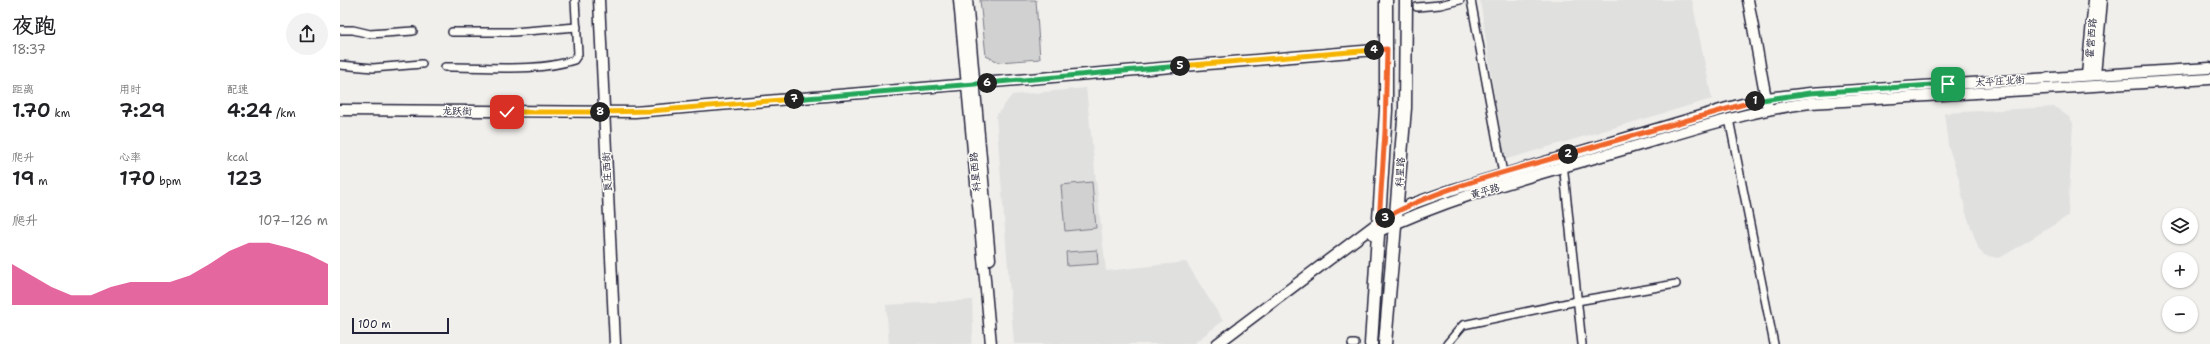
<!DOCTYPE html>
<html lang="zh">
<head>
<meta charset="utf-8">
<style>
  :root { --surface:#fff; --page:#f2f2f2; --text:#202124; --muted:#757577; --accent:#db2777 }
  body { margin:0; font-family:"Shantell Sans","LXGW WenKai TC",sans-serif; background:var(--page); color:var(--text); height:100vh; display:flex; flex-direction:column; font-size:15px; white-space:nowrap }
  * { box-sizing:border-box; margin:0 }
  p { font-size:13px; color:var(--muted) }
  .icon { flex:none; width:22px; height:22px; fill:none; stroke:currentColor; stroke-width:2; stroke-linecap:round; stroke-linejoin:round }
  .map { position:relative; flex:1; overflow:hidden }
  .side { display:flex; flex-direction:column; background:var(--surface); width:340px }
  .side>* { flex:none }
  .tools { position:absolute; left:1822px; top:208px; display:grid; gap:8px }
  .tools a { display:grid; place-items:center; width:36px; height:36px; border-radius:50%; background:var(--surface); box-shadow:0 1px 3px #0004; font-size:20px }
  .scale { position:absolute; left:12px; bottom:10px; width:97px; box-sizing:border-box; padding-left:4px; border:2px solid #22223b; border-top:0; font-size:11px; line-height:14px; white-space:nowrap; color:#22223b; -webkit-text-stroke:3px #fdfcf7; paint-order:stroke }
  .pin { position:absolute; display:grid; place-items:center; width:34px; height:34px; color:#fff; margin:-17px; border-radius:8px; box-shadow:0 2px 6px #0006 }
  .km { position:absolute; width:20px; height:20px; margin:-10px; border-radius:50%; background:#222; color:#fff; font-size:11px; line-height:20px; text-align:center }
  .round { display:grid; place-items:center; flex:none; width:42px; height:42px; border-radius:21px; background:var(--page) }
  .head { display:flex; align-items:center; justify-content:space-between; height:68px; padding:0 12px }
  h1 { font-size:22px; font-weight:600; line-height:30px }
  .stats { display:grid; grid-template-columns:repeat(3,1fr); gap:6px; height:68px; padding:4px 12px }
  .stats div { display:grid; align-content:center }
  .stats b { font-size:20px; font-weight:600 }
  .stats small { font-size:11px; font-weight:400 }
  .stats p { font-size:11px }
  .chart { height:112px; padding:8px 12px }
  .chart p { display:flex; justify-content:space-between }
  .chart svg { width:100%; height:72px; margin-top:4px; fill:var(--accent); opacity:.7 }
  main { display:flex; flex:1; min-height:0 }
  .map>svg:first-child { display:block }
</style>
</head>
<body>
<main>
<section class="side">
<div class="head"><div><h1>夜跑</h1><p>18:37</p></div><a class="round"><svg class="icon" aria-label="share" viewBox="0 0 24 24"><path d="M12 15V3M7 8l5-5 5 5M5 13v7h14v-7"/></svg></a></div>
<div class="stats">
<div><p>距离</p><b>1.70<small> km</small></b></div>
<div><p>用时</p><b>7:29</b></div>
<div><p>配速</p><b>4:24<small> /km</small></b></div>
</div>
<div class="stats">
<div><p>爬升</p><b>19<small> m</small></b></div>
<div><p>心率</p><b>170<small> bpm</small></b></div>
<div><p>kcal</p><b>123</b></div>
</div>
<div class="chart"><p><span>爬升</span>107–126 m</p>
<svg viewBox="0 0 160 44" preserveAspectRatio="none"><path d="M0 44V19L10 26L20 33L30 38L40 38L50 33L60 30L70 30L80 30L90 26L100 19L110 11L120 6L130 6L140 9L150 13L160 19V44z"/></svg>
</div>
</section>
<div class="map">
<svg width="1870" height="344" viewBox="0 0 1870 344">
  <rect width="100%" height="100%" fill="#f0efec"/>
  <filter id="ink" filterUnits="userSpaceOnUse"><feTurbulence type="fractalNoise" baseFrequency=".025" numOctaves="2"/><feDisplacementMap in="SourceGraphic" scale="8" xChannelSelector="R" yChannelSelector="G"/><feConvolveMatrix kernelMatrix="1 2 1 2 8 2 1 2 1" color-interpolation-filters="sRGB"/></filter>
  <g filter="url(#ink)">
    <g fill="#e0e0df">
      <path d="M 1140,0 L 1352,0 L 1372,99 L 1164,160 Z"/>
      <path d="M 746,88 L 766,271 L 846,262 L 883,321 L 853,344 L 674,344 L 656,116 L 672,95 Z"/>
      <path d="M 1715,107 L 1729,117 L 1733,123 L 1728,216 L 1665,255 L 1658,258 L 1644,255 L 1639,250 L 1626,213 L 1618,176 L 1608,145 L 1604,113 Z"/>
      <path d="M 632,300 L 633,332 L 631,344 L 549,344 L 546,305 Z"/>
    </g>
    <g fill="#d2d1d1" stroke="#7a7a86">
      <path d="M 640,0 L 696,0 L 700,59 L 659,62 L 646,56 Z"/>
      <path d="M 752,182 L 756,228 L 725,231 L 721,185 Z"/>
      <path d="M 757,250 L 758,264 L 727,266 L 726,252 Z"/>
    </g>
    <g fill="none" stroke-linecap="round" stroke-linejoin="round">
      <defs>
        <g id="street">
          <path d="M 1131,0 L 1164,179"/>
          <path d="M 1077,7 L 1100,5 L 1120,0"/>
          <path d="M 0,30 L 13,30 L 30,34 L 73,31"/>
          <path d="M 112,32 L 173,32 L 237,27"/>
          <path d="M 0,65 L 33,68 L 82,64"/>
          <path d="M 105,67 C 147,66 194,73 234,60 L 238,54 L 235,0"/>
          <path d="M 1389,119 L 1434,344"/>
          <path d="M 1223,163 L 1242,344"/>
          <path d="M 1012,344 L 1015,344"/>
          <path d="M 1107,344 L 1123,325 L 1237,301 L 1336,284"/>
        </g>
        <g id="secondary">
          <path d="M 259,0 L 275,344"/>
          <path d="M 619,0 L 651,344"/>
          <path d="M 627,0 L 650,259"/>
          <path d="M 1408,0 L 1427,104"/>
          <path d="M 1747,75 L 1754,0"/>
          <path d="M 1755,75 L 1762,0"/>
          <path d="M 0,110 L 295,112 L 1047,49"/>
          <path d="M 1033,234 C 1111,196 1196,175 1279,151 C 1342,133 1405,111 1470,103 L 1870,79"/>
          <path d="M 877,344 L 1039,222 L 1069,205 L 1108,191 L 1387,108 L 1426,98 L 1470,93 L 1870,68"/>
        </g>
        <g id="primary">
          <path d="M 1031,344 L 1046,110 L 1046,0"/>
          <path d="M 1045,344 L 1065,108 L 1066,0"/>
        </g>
      </defs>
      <use href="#street" stroke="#22223b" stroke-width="10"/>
      <use href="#secondary" stroke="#22223b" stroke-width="13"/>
      <use href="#primary" stroke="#22223b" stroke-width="15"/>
      <use href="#street" stroke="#fdfcf7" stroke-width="7"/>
      <use href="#secondary" stroke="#fdfcf7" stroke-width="10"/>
      <use href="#primary" stroke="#fdfcf7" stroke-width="12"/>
    </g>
  </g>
  <g fill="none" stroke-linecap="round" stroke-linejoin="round" filter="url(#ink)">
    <defs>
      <path id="split-1" d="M 1415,101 L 1470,93 L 1608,84"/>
      <path id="split-2" d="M 1228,154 L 1415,101"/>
      <path id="split-3" d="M 1045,218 C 1097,188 1170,171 1228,154"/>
      <path id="split-4" d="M 1034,50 L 1047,49 L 1045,132 L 1039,222 L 1045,218"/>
      <path id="split-5" d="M 840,66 L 1034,50"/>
      <path id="split-6" d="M 647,83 L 840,66"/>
      <path id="split-7" d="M 454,99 L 647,83"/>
      <path id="split-8" d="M 260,112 L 310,111 L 454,99"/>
      <path id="split-9" d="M 167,112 L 260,112"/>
    </defs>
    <use href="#split-1" stroke="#fff" stroke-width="8"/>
    <use href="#split-2" stroke="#fff" stroke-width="8"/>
    <use href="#split-3" stroke="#fff" stroke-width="8"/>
    <use href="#split-4" stroke="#fff" stroke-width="8"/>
    <use href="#split-5" stroke="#fff" stroke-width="8"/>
    <use href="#split-6" stroke="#fff" stroke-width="8"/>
    <use href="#split-7" stroke="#fff" stroke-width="8"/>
    <use href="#split-8" stroke="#fff" stroke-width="8"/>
    <use href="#split-9" stroke="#fff" stroke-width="8"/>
    <use href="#split-1" stroke="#22a559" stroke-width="5"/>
    <use href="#split-2" stroke="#f0652b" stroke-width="5"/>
    <use href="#split-3" stroke="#f0652b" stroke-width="5"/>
    <use href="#split-4" stroke="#f0652b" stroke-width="5"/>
    <use href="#split-5" stroke="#f5b400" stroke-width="5"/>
    <use href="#split-6" stroke="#22a559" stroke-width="5"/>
    <use href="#split-7" stroke="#22a559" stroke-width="5"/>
    <use href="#split-8" stroke="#f5b400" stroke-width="5"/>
    <use href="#split-9" stroke="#f5b400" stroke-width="5"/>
  </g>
  <g text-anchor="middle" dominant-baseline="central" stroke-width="3" stroke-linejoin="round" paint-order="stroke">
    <g font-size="10" fill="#22223b" stroke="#fdfcf7">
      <text transform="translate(1751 38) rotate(-85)">霍营西路</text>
      <text transform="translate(1660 81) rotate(-4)">太平庄北街</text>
      <text transform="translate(117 111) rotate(1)">龙跃街</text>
      <text transform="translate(267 172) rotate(-93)">良庄西街</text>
      <text transform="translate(635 172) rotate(-95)">科星西路</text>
      <text transform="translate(1060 172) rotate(-86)">科星路</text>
      <text transform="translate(1145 191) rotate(-16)">黄平路</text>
    </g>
  </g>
</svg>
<div class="tools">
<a><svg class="icon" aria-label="layers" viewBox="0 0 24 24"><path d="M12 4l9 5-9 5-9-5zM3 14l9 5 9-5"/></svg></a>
<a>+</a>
<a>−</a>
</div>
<div class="scale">100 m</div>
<div class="pin" style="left:1608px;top:84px;background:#1e9e55"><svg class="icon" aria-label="arrive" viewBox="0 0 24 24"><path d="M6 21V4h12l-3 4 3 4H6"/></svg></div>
<div class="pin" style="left:167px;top:112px;background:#d93025"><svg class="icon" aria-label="check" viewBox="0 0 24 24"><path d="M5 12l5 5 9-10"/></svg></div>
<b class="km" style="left:1415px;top:101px">1</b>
<b class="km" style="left:1228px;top:154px">2</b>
<b class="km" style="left:1045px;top:218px">3</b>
<b class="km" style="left:1034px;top:50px">4</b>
<b class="km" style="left:840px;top:66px">5</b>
<b class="km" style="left:647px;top:83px">6</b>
<b class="km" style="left:454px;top:99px">7</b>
<b class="km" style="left:260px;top:112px">8</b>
</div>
</main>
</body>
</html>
